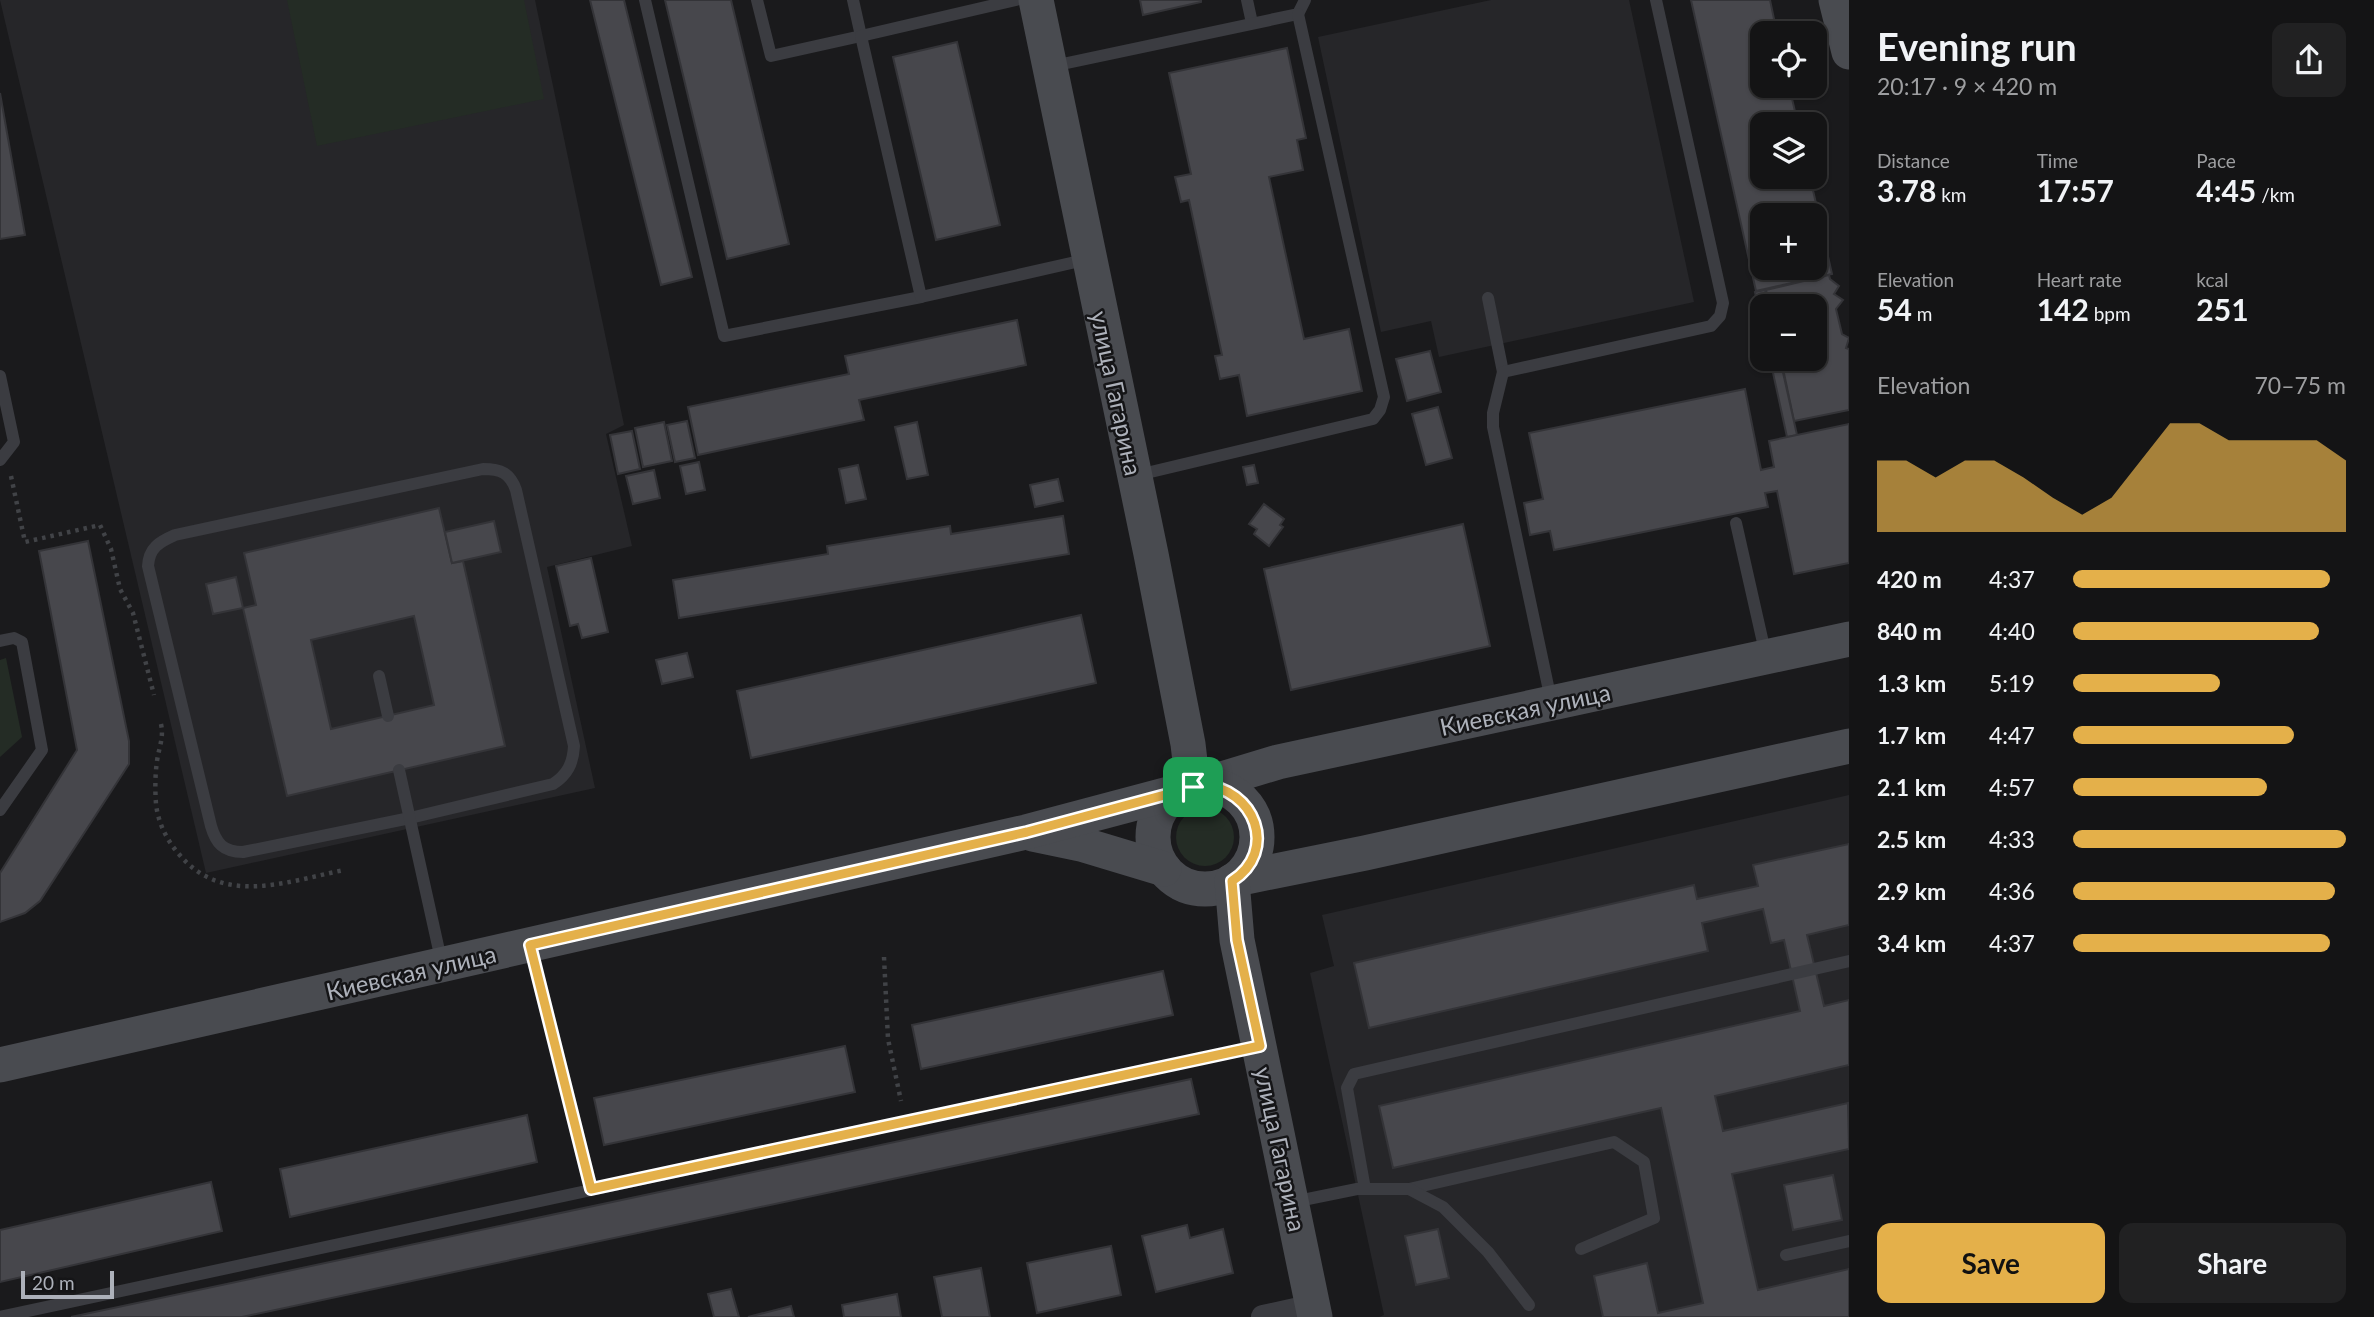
<!DOCTYPE html>
<html lang="en">
<head>
<meta charset="utf-8">
<style>
  :root { --surface:#141415; --page:#212122; --text:#f1f3f6; --muted:#9d9ea0; --line:#333334; --accent:#e4b04a }
  body { margin:0; font-family:Lato,sans-serif; background:var(--page); color:var(--text); height:100vh; display:flex; flex-direction:column; font-size:26px; white-space:nowrap }
  * { box-sizing:border-box; margin:0 }
  p { font-size:23px; color:var(--muted) }
  .icon { flex:none; width:38px; height:38px; fill:none; stroke:currentColor; stroke-width:2; stroke-linecap:round; stroke-linejoin:round }
  .map { position:relative; flex:1; overflow:hidden }
  .panel { display:flex; flex-direction:column; background:var(--surface); width:525px }
  .panel>* { flex:none }
  .buttons { position:absolute; left:1750px; top:21px; display:grid; gap:14px }
  .buttons a { display:grid; place-items:center; width:77px; height:77px; border-radius:14px; background:var(--surface); box-shadow:0 2px 5px #0004,0 0 0 2px var(--line); font-size:35px }
  .scale { position:absolute; left:21px; bottom:18px; width:93px; box-sizing:border-box; padding-left:7px; border:4px solid #adb1ba; border-top:0; font-size:19px; line-height:24px; white-space:nowrap; color:#adb1ba; -webkit-text-stroke:5px #151517; paint-order:stroke }
  .pin { position:absolute; display:grid; place-items:center; width:60px; height:60px; color:#fff; margin:-30px; border-radius:14px; box-shadow:0 4px 10px #0006 }
  .round { display:grid; place-items:center; flex:none; width:74px; height:74px; border-radius:14px; background:var(--page) }
  .headline { display:flex; align-items:center; justify-content:space-between; height:119px; padding:0 28px }
  h1 { font-size:38px; font-weight:700; line-height:52px }
  .stats { display:grid; grid-template-columns:repeat(3,1fr); gap:10px; height:119px; padding:7px 28px }
  .stats div { display:grid; align-content:center }
  .stats b { font-size:30px; font-weight:700 }
  .stats small { font-size:19px; font-weight:400 }
  .stats p { font-size:19px }
  .chart { height:196px; padding:14px 28px }
  .chart p { display:flex; justify-content:space-between }
  .chart svg { width:100%; height:126px; margin-top:7px; fill:var(--accent); opacity:.7 }
  .action { display:flex; gap:14px; margin-top:auto; padding:14px 28px }
  .action a { flex:1; height:80px; border-radius:14px; background:var(--accent); color:#111; font-size:28px; font-weight:700; line-height:80px; text-align:center }
  .action a+a { background:var(--page); color:var(--text) }
  ul { padding:0 28px; list-style:none; font-size:23px }
  li { display:grid; grid-template-columns:112px 84px 1fr; align-items:center; height:52px }
  li i { height:18px; border-radius:9px; background:var(--accent) }
  main { display:flex; flex:1; min-height:0 }
  .map>svg:first-child { display:block }
</style>
</head>
<body>
<main>
<div class="map">
<svg width="1849" height="1317" viewBox="0 0 1849 1317">
  <rect width="100%" height="100%" fill="#1a1a1c"/>
  <g fill="#262629">
    <path d="M 0,0 L 535,0 L 624,425 L 606,434 L 632,546 L 547,567 L 595,788 L 206,873 Z"/>
    <path d="M 1491,0 L 1629,0 L 1694,302 L 1439,357 L 1431,321 L 1381,332 L 1318,37 Z"/>
    <path d="M 1849,795 L 1849,1317 L 1379,1317 L 1384,1315 L 1310,973 L 1334,966 L 1322,915 Z"/>
  </g>
  <g fill="#242c25">
    <path d="M 287,0 L 524,0 L 544,99 L 317,146 Z"/>
    <path d="M 6,658 L 22,737 L 0,757 L 0,660 Z"/>
    <circle cx="1205" cy="837" r="29"/>
  </g>
  <g fill="#47474c" stroke="#343438" stroke-width="2" fill-rule="evenodd">
    <path d="M 590,0 L 624,0 L 692,277 L 661,285 Z"/>
    <path d="M 665,0 L 731,0 L 789,244 L 727,259 Z"/>
    <path d="M 1140,0 L 1201,0 L 1201,2 L 1143,15 Z"/>
    <path d="M 1691,0 L 1770,0 L 1777,33 L 1762,33 L 1762,86 L 1789,86 L 1798,124 L 1762,124 L 1762,177 L 1810,177 L 1832,274 L 1756,291 ZM 1762,215 L 1815,215 L 1815,268 L 1762,268 Z"/>
    <path d="M 957,42 L 1000,225 L 936,240 L 893,57 Z"/>
    <path d="M 1287,48 L 1306,138 L 1297,140 L 1303,170 L 1269,177 L 1304,339 L 1349,329 L 1362,391 L 1247,416 L 1239,375 L 1220,379 L 1215,356 L 1222,355 L 1189,200 L 1181,202 L 1175,177 L 1191,174 L 1169,73 Z"/>
    <path d="M 0,93 L 25,235 L 0,239 Z"/>
    <path d="M 1829,275 L 1830,279 L 1839,286 L 1834,294 L 1843,300 L 1836,309 L 1842,334 L 1849,338 L 1846,348 L 1849,349 L 1849,410 L 1794,421 L 1781,359 L 1815,359 L 1815,306 L 1770,306 L 1766,290 Z"/>
    <path d="M 1765,290 L 1769,306 L 1762,306 L 1762,326 L 1755,292 Z"/>
    <path d="M 1017,320 L 1026,365 L 859,400 L 864,420 L 698,455 L 688,407 L 849,374 L 845,356 Z"/>
    <path d="M 1430,351 L 1441,392 L 1407,401 L 1396,359 Z"/>
    <path d="M 1770,359 L 1780,359 L 1797,435 L 1787,437 Z"/>
    <path d="M 1745,389 L 1761,470 L 1774,467 L 1769,441 L 1849,424 L 1849,563 L 1794,574 L 1777,491 L 1765,493 L 1768,507 L 1554,550 L 1550,531 L 1530,535 L 1524,503 L 1543,499 L 1529,433 Z"/>
    <path d="M 1438,407 L 1452,458 L 1426,465 L 1412,414 Z"/>
    <path d="M 687,421 L 695,458 L 675,462 L 667,425 Z"/>
    <path d="M 664,422 L 672,461 L 643,467 L 635,428 Z"/>
    <path d="M 917,422 L 928,475 L 907,479 L 895,427 Z"/>
    <path d="M 632,431 L 640,469 L 618,474 L 610,435 Z"/>
    <path d="M 699,462 L 705,490 L 686,494 L 680,466 Z"/>
    <path d="M 858,465 L 866,499 L 846,503 L 839,469 Z"/>
    <path d="M 1254,465 L 1258,483 L 1247,485 L 1243,467 Z"/>
    <path d="M 654,470 L 660,498 L 633,504 L 626,476 Z"/>
    <path d="M 1058,479 L 1063,501 L 1035,507 L 1030,485 Z"/>
    <path d="M 1264,504 L 1284,519 L 1280,525 L 1283,527 L 1269,546 L 1254,534 L 1257,529 L 1249,524 Z"/>
    <path d="M 439,508 L 452,563 L 463,561 L 505,746 L 287,796 L 243,608 L 256,605 L 244,553 ZM 414,616 L 434,705 L 331,729 L 311,640 Z"/>
    <path d="M 1063,516 L 1069,554 L 679,618 L 673,580 L 828,554 L 827,546 L 950,526 L 951,534 Z"/>
    <path d="M 494,521 L 501,552 L 452,563 L 445,532 Z"/>
    <path d="M 1463,524 L 1490,646 L 1291,690 L 1264,569 Z"/>
    <path d="M 88,541 L 129,741 L 129,764 L 40,901 L 25,913 L 0,922 L 0,873 L 77,750 L 39,551 Z"/>
    <path d="M 591,558 L 608,632 L 582,638 L 578,624 L 570,626 L 556,566 Z"/>
    <path d="M 236,577 L 243,608 L 213,614 L 206,584 Z"/>
    <path d="M 1081,615 L 1096,683 L 751,758 L 737,691 Z"/>
    <path d="M 687,653 L 693,677 L 662,684 L 656,660 Z"/>
    <path d="M 1849,844 L 1849,925 L 1807,935 L 1824,1006 L 1849,1000 L 1849,1065 L 1715,1096 L 1723,1131 L 1848,1103 L 1849,1149 L 1732,1174 L 1758,1290 L 1849,1269 L 1849,1317 L 1603,1317 L 1594,1276 L 1647,1263 L 1658,1313 L 1703,1303 L 1661,1108 L 1393,1168 L 1379,1106 L 1800,1011 L 1784,940 L 1771,943 L 1763,909 L 1702,923 L 1708,951 L 1369,1028 L 1354,963 L 1694,885 L 1697,899 L 1758,886 L 1753,865 Z"/>
    <path d="M 1163,971 L 1173,1015 L 921,1069 L 912,1025 Z"/>
    <path d="M 845,1046 L 855,1092 L 604,1145 L 594,1098 Z"/>
    <path d="M 1191,1079 L 1199,1114 L 242,1317 L 71,1317 Z"/>
    <path d="M 527,1115 L 537,1162 L 290,1217 L 280,1169 Z"/>
    <path d="M 1833,1175 L 1842,1220 L 1793,1230 L 1784,1185 Z"/>
    <path d="M 211,1182 L 222,1231 L 0,1282 L 0,1230 Z"/>
    <path d="M 1187,1225 L 1190,1238 L 1223,1229 L 1233,1273 L 1156,1292 L 1142,1236 Z"/>
    <path d="M 1438,1229 L 1449,1278 L 1416,1285 L 1405,1236 Z"/>
    <path d="M 1111,1246 L 1121,1295 L 1037,1313 L 1027,1263 Z"/>
    <path d="M 981,1268 L 990,1317 L 942,1317 L 934,1277 Z"/>
    <path d="M 731,1289 L 739,1317 L 714,1317 L 708,1294 Z"/>
    <path d="M 897,1294 L 901,1317 L 844,1317 L 842,1305 Z"/>
    <path d="M 791,1306 L 794,1317 L 748,1317 Z"/>
  </g>
  <g fill="none" stroke-linecap="round" stroke-linejoin="round">
    <g stroke="#414347" stroke-width="4.5" stroke-dasharray="3.5 5" stroke-linecap="butt">
      <path d="M 11,476 L 25,542 L 100,525 L 111,549 L 120,589 L 133,613 L 154,695"/>
      <path d="M 161,724 C 164,738 159,747 157,761 C 155,775 155,790 156,804 C 158,822 166,839 178,853 C 222,907 285,882 344,870"/>
      <path d="M 884,957 L 888,1039 L 901,1101"/>
    </g>
    <g stroke="#3b3c41" stroke-width="12">
      <path d="M 645,0 L 724,336 L 921,297"/>
      <path d="M 757,0 L 771,56 L 861,36 L 853,0"/>
      <path d="M 1016,0 L 861,36 L 921,297 L 1089,259"/>
      <path d="M 1247,0 L 1252,23"/>
      <path d="M 1053,66 L 1298,14 L 1305,0"/>
      <path d="M 1488,298 L 1503,372"/>
      <path d="M 0,376 L 14,442 L 0,460"/>
      <path d="M 483,469 C 501,469 510,473 516,490 L 574,746 C 573,764 567,775 553,784 L 410,818 L 243,852 C 223,852 216,843 211,826 L 148,566 C 149,548 159,542 175,535 Z"/>
      <path d="M 1138,475 L 1373,419 L 1380,410 L 1384,397 L 1298,14"/>
      <path d="M 1736,523 L 1766,656"/>
      <path d="M 0,641 L 14,638 L 22,642 L 42,750 L 0,810"/>
      <path d="M 379,676 L 388,716"/>
      <path d="M 1551,700 L 1493,427 L 1493,413 L 1503,372 L 1711,326 L 1720,316 L 1723,303 L 1656,0"/>
      <path d="M 399,770 L 442,964"/>
      <path d="M 531,948 L 591,1189"/>
      <path d="M 1365,1189 L 1347,1088 L 1354,1074 L 1849,961"/>
      <path d="M 1409,1189 L 1614,1142 L 1644,1162 L 1654,1218 L 1581,1249"/>
      <path d="M 1293,1202 L 1357,1189 L 1409,1189 L 1443,1207 L 1488,1252 L 1529,1305"/>
      <path d="M 1786,1255 L 1849,1241"/>
      <path d="M 0,1317 L 1256,1047"/>
    </g>
    <path stroke="#3b3c41" stroke-width="24" d="M 1263,1317 L 1313,1306"/>
    <g stroke="#494b50" stroke-width="35">
      <path d="M 1036,0 L 1151,554 L 1188,744 L 1193,787"/>
      <path d="M 1836,0 L 1849,52"/>
      <path d="M 1202,785 L 1278,762 L 1849,639"/>
      <circle cx="1205" cy="837" r="52"/>
      <path d="M 1033,834 L 1081,844 L 1164,869"/>
      <path d="M 1236,879 L 1365,853 L 1849,746"/>
      <path d="M 1232,881 L 1237,940 L 1315,1317"/>
      <path d="M 0,1065 L 1026,832 L 1184,790"/>
    </g>
  </g>
  <g fill="none" stroke-linecap="round" stroke-linejoin="round">
    <defs>
      <path id="route" d="M 1202,785 C 1255,788 1279,851 1232,881 L 1237,940 L 1260,1046 L 591,1189 L 530,945 L 1027,832 Z"/>
    </defs>
    <use href="#route" stroke="#fff" stroke-width="14"/>
    <use href="#route" stroke="#e4b04a" stroke-width="9"/>
  </g>
  <g text-anchor="middle" dominant-baseline="central" stroke-width="5" stroke-linejoin="round" paint-order="stroke">
    <g font-size="24" fill="#adb1ba" stroke="#151517">
      <text transform="translate(1117 393) rotate(78)">улица Гагарина</text>
      <text transform="translate(1525 709) rotate(-12)">Киевская улица</text>
      <text transform="translate(411 972) rotate(-13)">Киевская улица</text>
      <text transform="translate(1281 1149) rotate(78)">улица Гагарина</text>
    </g>
  </g>
</svg>
<div class="buttons">
<a><svg class="icon" aria-label="locate" viewBox="0 0 24 24"><circle cx="12" cy="12" r="6"/><path d="M12 2v4M12 18v4M2 12h4M18 12h4"/></svg></a>
<a><svg class="icon" aria-label="layers" viewBox="0 0 24 24"><path d="M12 4l9 5-9 5-9-5zM3 14l9 5 9-5"/></svg></a>
<a>+</a>
<a>−</a>
</div>
<div class="scale">20 m</div>
<div class="pin" style="left:1193px;top:787px;background:#1e9e55"><svg class="icon" aria-label="arrive" viewBox="0 0 24 24"><path d="M6 21V4h12l-3 4 3 4H6"/></svg></div>
</div>
<section class="panel">
<div class="headline"><div><h1>Evening run</h1><p>20:17 · 9 × 420 m</p></div><a class="round"><svg class="icon" aria-label="share" viewBox="0 0 24 24"><path d="M12 15V3M7 8l5-5 5 5M5 13v7h14v-7"/></svg></a></div>
<div class="stats">
<div><p>Distance</p><b>3.78<small> km</small></b></div>
<div><p>Time</p><b>17:57</b></div>
<div><p>Pace</p><b>4:45<small> /km</small></b></div>
</div>
<div class="stats">
<div><p>Elevation</p><b>54<small> m</small></b></div>
<div><p>Heart rate</p><b>142<small> bpm</small></b></div>
<div><p>kcal</p><b>251</b></div>
</div>
<div class="chart"><p><span>Elevation</span>70–75 m</p>
<svg viewBox="0 0 160 44" preserveAspectRatio="none"><path d="M0 44V19L10 19L20 25L30 19L40 19L50 25L60 32L70 38L80 32L90 19L100 6L110 6L120 12L130 12L140 12L150 12L160 19V44z"/></svg>
</div>
<ul>
<li><b>420 m</b>4:37<i style="width:94%"></i></li>
<li><b>840 m</b>4:40<i style="width:90%"></i></li>
<li><b>1.3 km</b>5:19<i style="width:54%"></i></li>
<li><b>1.7 km</b>4:47<i style="width:81%"></i></li>
<li><b>2.1 km</b>4:57<i style="width:71%"></i></li>
<li><b>2.5 km</b>4:33<i style="width:100%"></i></li>
<li><b>2.9 km</b>4:36<i style="width:96%"></i></li>
<li><b>3.4 km</b>4:37<i style="width:94%"></i></li>
</ul>
<div class="action"><a>Save</a><a>Share</a></div>
</section>
</main>
</body>
</html>
